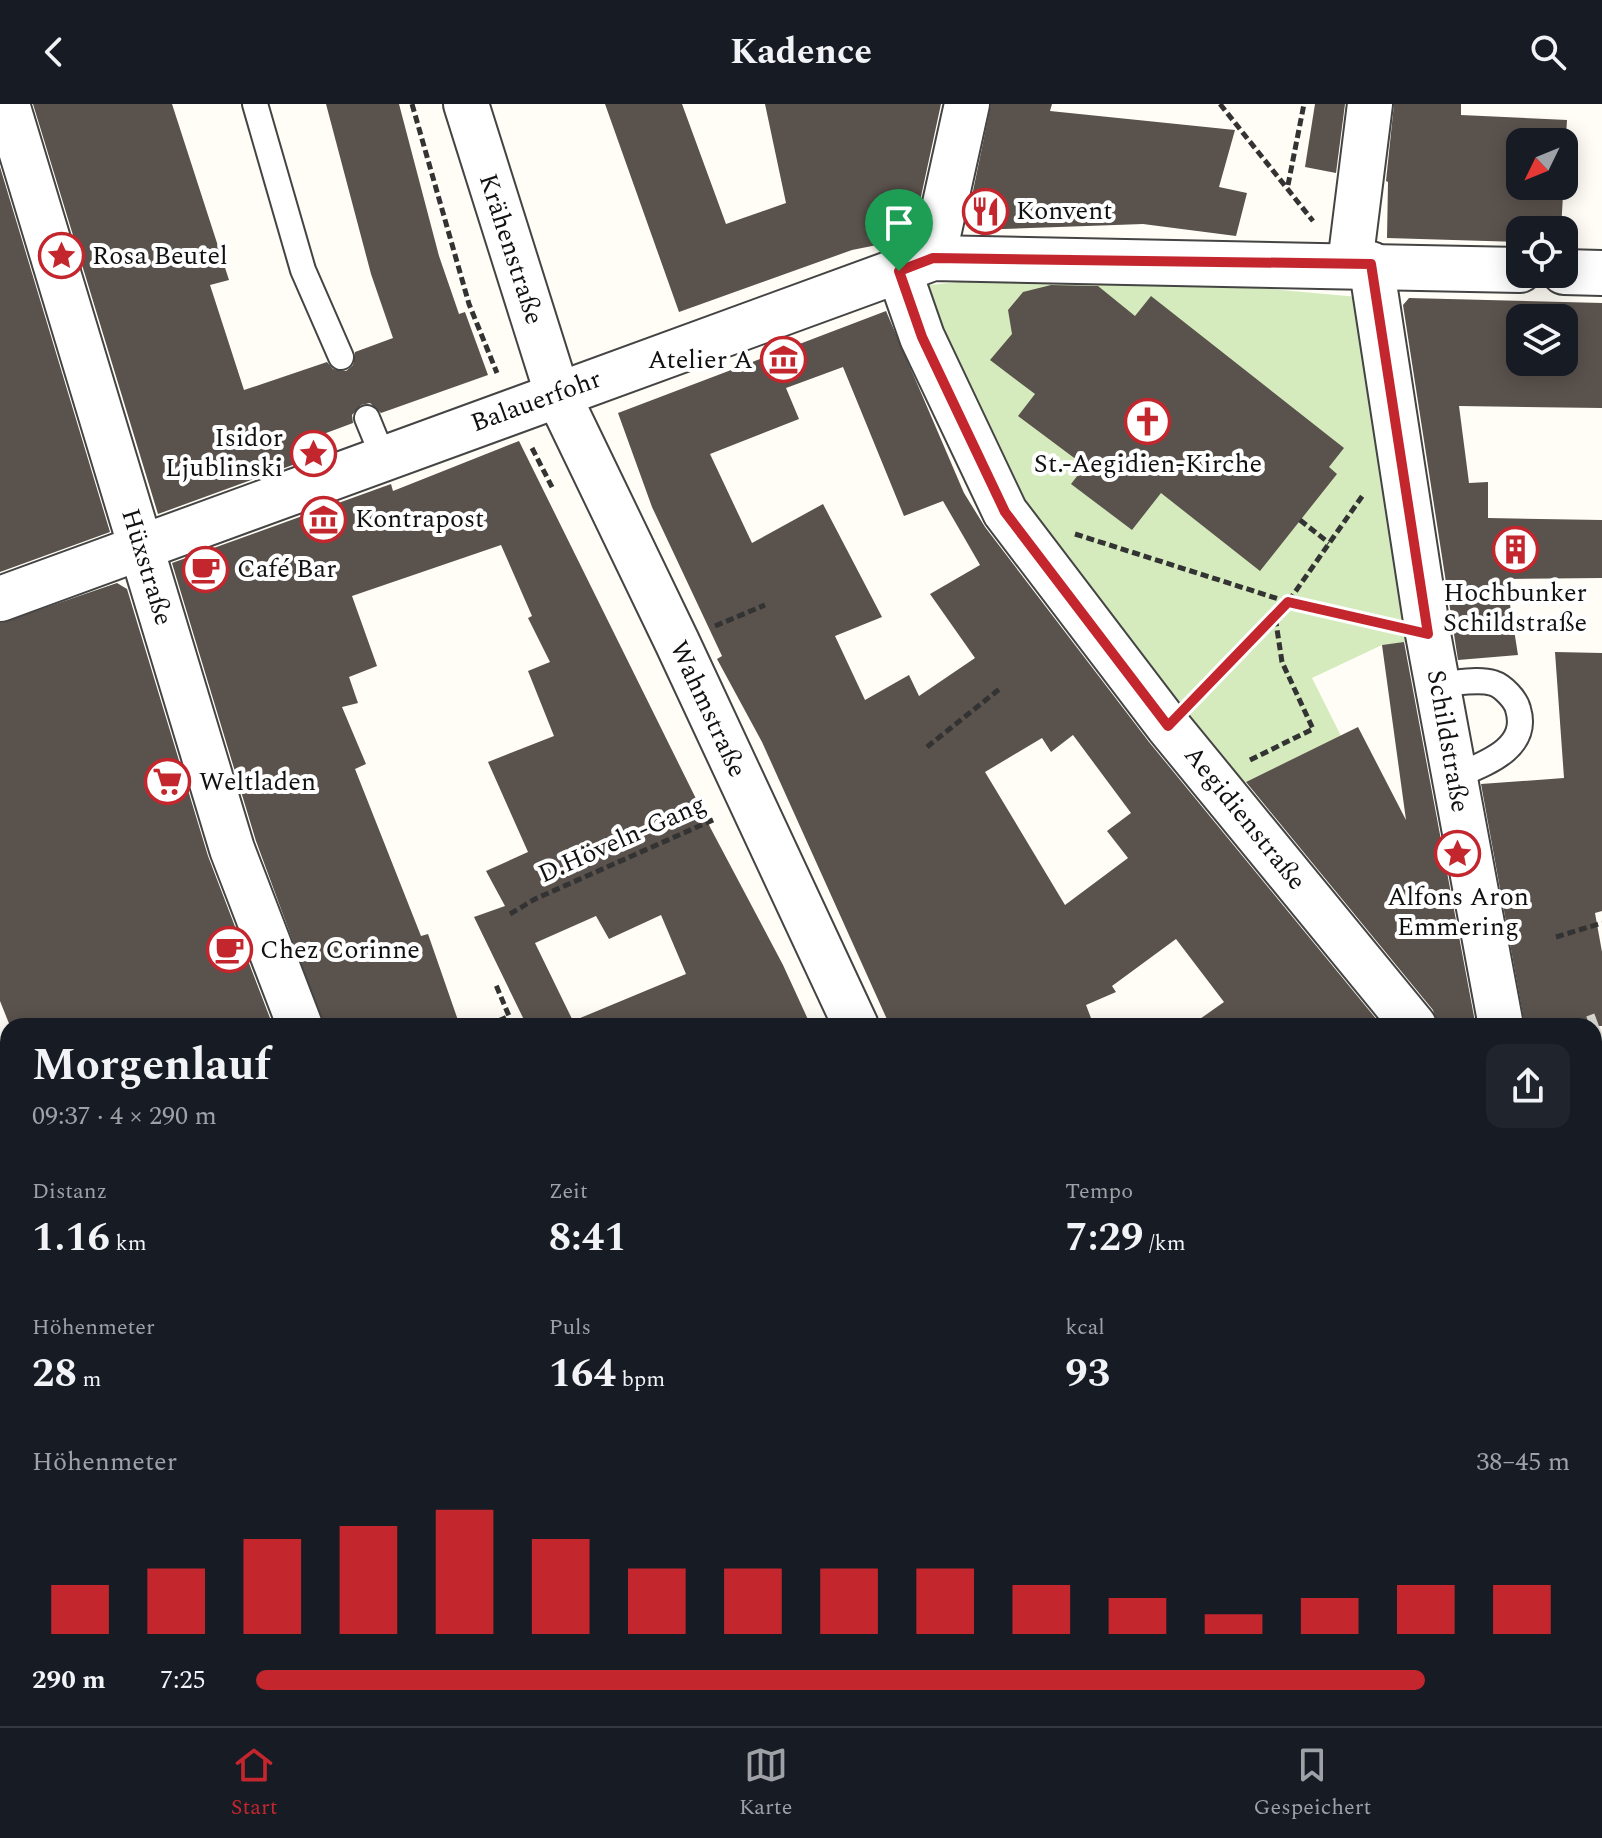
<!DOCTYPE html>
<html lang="de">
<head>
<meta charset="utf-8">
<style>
  :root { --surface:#171b24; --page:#20242c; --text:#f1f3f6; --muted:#9ea1a6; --line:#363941; --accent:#c4262e }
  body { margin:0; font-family:Spectral,serif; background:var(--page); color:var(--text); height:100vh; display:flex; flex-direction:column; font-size:30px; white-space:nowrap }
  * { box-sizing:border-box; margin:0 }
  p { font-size:26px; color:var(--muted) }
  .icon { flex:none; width:44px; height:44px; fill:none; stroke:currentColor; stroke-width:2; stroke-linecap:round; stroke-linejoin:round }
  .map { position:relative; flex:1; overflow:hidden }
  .drawer { position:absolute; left:0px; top:914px; width:1602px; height:708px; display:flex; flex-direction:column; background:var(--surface); border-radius:24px 24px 0 0; box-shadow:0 4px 20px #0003 }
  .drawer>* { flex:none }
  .needle { width:52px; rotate:227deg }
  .controls { position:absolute; left:1506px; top:24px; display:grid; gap:16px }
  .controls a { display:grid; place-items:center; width:72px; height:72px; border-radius:16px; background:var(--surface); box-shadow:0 4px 20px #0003; font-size:40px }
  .pin { position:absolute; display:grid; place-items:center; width:68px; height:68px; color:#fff; margin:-82px -34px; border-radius:50% 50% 50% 0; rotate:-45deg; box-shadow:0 0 8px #0007 }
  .pin .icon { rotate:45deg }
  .round { display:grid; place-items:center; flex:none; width:84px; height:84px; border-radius:16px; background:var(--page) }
  .headline { display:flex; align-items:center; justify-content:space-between; height:136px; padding:0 32px }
  h1 { font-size:44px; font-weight:700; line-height:60px }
  .metrics { display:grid; grid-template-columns:repeat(3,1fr); gap:12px; height:136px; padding:8px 32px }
  .metrics div { display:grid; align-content:center }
  .metrics b { font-size:40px; font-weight:700 }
  .metrics small { font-size:22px; font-weight:400 }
  .metrics p { font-size:22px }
  .chart { height:224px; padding:16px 32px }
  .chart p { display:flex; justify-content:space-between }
  .chart svg { width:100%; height:144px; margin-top:8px; stroke:var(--accent); stroke-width:6 }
  ul { padding:0 32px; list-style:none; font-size:26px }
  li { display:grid; grid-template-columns:128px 96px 1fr; align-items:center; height:60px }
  li i { height:20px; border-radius:10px; background:var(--accent) }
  header { display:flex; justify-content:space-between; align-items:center; height:104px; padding:0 32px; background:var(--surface); font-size:36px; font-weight:700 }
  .tabs { display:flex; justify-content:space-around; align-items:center; height:112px; border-top:2px solid var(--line); background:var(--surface); font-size:22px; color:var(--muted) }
  .tabs a { display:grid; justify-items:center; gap:4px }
  .tabs .on { color:var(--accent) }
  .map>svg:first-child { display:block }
</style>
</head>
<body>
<header><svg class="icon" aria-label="back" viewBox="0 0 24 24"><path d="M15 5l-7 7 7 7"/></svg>Kadence<svg class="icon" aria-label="search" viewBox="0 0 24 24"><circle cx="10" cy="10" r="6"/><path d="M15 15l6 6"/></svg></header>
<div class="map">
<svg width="1602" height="1622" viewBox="0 0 1602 1622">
  <rect width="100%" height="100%" fill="#fffdf5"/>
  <path fill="#d5ebbd" d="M 1070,167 L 1358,193 L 1414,537 L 1382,541 L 1312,574 L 1341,632 L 1242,680 L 1170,598 L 1013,386 L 918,182 Z"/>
  <g fill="#5a524d" fill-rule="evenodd">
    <path d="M 33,0 L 172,0 L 229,176 L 210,181 L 244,286 L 327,258 L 333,265 L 346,267 L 353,261 L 355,248 L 393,234 L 371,170 L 326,0 L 399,0 L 439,152 L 459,210 L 465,208 L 488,271 L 381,309 L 370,299 L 361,301 L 352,311 L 353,319 L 294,341 L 301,358 L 158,410 Z"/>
    <path d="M 605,0 L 682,0 L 726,120 L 786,99 L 765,0 L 941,0 L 912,134 L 852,146 L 679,208 Z"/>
    <path d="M 991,0 L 1052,0 L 1050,7 L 1235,26 L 1219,83 L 1247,89 L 1236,132 L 1143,120 L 974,126 L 967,116 Z"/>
    <path d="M 1315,0 L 1345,0 L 1336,69 L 1305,63 Z"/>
    <path d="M 1394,0 L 1461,0 L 1461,11 L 1567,16 L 1564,66 L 1575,78 L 1563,91 L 1561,126 L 1520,126 L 1520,138 L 1387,134 L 1388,78 L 1386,77 ZM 1520,38 L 1564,38 L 1564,82 L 1520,82 Z"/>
    <path d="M 0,63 L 110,428 L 0,468 Z"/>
    <path d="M 1051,181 L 1098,182 L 1135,212 L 1151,192 L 1344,344 L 1329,363 L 1337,370 L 1260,467 L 1161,389 L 1132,426 L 1071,380 L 1085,362 L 1018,312 L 1035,290 L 990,256 L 1012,230 L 1008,206 L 1023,188 Z"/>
    <path d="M 1409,194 L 1602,199 L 1602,304 L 1459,302 L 1469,379 L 1488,378 L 1488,414 L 1602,416 L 1602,474 L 1506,475 L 1518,551 L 1458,556 L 1403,201 ZM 1520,214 L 1564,214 L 1564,258 L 1520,258 Z"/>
    <path d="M 886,207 L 964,389 L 985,423 L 1149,638 L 1382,922 L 1190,922 L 1224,898 L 1176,835 L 1112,882 L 1116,888 L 1086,901 L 1094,922 L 890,922 L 762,638 L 717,555 L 722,552 L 652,403 L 618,309 ZM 843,263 L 904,412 L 943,397 L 980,461 L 930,490 L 975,554 L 919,592 L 909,571 L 865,596 L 835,532 L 882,513 L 823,400 L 752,439 L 710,350 L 799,315 L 786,284 ZM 1073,631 L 1131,709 L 1107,727 L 1128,754 L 1065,801 L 985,668 L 1042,634 L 1051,648 Z"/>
    <path d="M 519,337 L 711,725 L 783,861 L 811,922 L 527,922 L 474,813 L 505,802 L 486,767 L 528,748 L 488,658 L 554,632 L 528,567 L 550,558 L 528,514 L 532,512 L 501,441 L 352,492 L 377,562 L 349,573 L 358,599 L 342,603 L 366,660 L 355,665 L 421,832 L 428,830 L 460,922 L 324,922 L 256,737 L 172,459 L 391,380 L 393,387 ZM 661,811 L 686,870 L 573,917 L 535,839 L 596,812 L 609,835 Z"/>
    <path d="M 117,479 L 127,485 L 208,752 L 273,922 L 10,922 L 0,897 L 0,519 Z"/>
    <path d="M 1404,538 L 1475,918 L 1467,922 L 1438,922 L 1433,906 L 1246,678 L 1358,623 L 1406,716 L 1382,541 Z"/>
    <path d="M 1555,548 L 1602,549 L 1602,807 L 1595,809 L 1602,848 L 1602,922 L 1525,922 L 1481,680 L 1564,674 Z"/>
  </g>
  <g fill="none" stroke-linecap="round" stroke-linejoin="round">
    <path stroke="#dbdad3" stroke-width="44" stroke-dasharray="44 22" stroke-linecap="butt" d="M 1594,933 L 1602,930"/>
    <defs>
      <g id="service">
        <path d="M 255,0 L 303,166 L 341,253"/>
        <path d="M 367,314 L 383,353"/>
        <path d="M 1437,580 C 1453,580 1478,574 1493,579 C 1503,582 1516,596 1518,605 C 1530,645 1484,660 1454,673"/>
      </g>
      <g id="minor">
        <path d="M 7,0 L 232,745 L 300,922"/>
        <path d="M 933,154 L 967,0"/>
        <path d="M 1350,160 L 1370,0"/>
        <path d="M 1371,160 L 1428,530 L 1501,922"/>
        <path d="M 899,167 L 922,233 L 1005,408 L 1168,622 L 1414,922"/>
        <path d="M 1564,168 L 1602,169"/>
        <path d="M 0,495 L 933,154 L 1520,166"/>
        <path d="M 1594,1181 L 1602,1194"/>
        <path d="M 0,1578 L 8,1597"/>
        <path d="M 561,1614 L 564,1622"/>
      </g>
      <g id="tertiary">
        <path d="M 466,0 L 557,289 L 677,538 L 856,922"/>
        <path d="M 1141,1614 L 1144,1622"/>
      </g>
    </defs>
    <use href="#service" stroke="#444" stroke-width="28"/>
    <use href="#minor" stroke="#444" stroke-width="48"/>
    <use href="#tertiary" stroke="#444" stroke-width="48"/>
    <g stroke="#333" stroke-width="5" stroke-dasharray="8 4" stroke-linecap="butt">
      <path d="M 412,0 L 469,200 L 497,269"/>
      <path d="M 1220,0 L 1313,117"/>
      <path d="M 1288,81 L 1304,0"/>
      <path d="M 532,344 L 553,385"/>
      <path d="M 1300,416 L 1329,439"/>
      <path d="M 1075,430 L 1288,498 L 1384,520"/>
      <path d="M 715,522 L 765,501"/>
      <path d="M 1197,592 L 1288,498 L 1363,391"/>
      <path d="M 927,643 L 1002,583"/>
      <path d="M 1250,656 L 1313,625 L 1282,558 L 1275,512"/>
      <path d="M 510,810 L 535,795 L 715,715"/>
      <path d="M 1556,833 L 1602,819"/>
      <path d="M 488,922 L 509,912 L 496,881"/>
    </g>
    <use href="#service" stroke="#fff" stroke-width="24"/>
    <use href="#minor" stroke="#fff" stroke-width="44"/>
    <use href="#tertiary" stroke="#fff" stroke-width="44"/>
  </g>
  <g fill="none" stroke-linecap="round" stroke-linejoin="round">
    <defs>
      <path id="route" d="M 933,154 L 1371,160 L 1428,530 L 1288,498 L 1168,622 L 1005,408 L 922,233 L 899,167 Z"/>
    </defs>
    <use href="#route" stroke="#fff" stroke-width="16"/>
    <use href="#route" stroke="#c4262e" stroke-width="10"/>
  </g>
  <defs>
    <symbol id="restaurant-ring" viewBox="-11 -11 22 22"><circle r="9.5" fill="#fff" stroke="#c4262e" stroke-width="1.5"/><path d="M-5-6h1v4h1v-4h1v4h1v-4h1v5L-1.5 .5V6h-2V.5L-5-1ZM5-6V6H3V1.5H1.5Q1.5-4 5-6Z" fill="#c4262e"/></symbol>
    <symbol id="sight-ring" viewBox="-11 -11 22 22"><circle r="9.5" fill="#fff" stroke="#c4262e" stroke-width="1.5"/><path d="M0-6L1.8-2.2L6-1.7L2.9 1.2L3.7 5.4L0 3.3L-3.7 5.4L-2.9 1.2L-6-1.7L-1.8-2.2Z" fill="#c4262e"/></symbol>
    <symbol id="museum-ring" viewBox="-11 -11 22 22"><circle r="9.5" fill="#fff" stroke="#c4262e" stroke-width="1.5"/><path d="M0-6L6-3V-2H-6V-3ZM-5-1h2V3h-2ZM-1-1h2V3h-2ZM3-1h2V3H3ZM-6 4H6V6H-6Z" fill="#c4262e"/></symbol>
    <symbol id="church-ring" viewBox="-11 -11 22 22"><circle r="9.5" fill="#fff" stroke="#c4262e" stroke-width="1.5"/><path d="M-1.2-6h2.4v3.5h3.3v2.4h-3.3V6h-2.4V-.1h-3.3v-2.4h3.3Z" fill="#c4262e"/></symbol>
    <symbol id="building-ring" viewBox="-11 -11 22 22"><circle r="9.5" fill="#fff" stroke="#c4262e" stroke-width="1.5"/><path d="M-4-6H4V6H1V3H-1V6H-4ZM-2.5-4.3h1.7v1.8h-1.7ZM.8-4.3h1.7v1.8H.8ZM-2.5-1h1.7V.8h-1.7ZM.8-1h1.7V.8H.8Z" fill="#c4262e"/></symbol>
    <symbol id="cafe-ring" viewBox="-11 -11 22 22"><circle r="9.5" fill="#fff" stroke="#c4262e" stroke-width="1.5"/><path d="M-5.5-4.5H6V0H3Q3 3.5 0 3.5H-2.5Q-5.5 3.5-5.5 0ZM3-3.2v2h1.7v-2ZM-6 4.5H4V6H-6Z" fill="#c4262e"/></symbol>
    <symbol id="supermarket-ring" viewBox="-11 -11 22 22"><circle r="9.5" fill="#fff" stroke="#c4262e" stroke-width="1.5"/><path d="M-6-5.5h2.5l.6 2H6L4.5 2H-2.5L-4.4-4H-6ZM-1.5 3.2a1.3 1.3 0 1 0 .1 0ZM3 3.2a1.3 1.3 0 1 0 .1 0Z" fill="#c4262e"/></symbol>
  </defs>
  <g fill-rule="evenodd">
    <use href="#restaurant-ring" x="960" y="82" width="51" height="51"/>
    <use href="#sight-ring" x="36" y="126" width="51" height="51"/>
    <use href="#museum-ring" x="758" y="230" width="51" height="51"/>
    <use href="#church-ring" x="1122" y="292" width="51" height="51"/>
    <use href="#sight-ring" x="288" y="324" width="51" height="51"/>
    <use href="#museum-ring" x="298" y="390" width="51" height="51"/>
    <use href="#building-ring" x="1490" y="420" width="51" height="51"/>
    <use href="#cafe-ring" x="180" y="440" width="51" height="51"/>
    <use href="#supermarket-ring" x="142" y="652" width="51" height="51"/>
    <use href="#sight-ring" x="1432" y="724" width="51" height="51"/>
    <use href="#cafe-ring" x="204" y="820" width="51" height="51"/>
  </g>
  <g text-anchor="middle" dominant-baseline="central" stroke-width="8" stroke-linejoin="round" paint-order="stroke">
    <g font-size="26" fill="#111" stroke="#fff" text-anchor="start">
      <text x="1016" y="107">Konvent</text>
      <text x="92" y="152">Rosa Beutel</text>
      <text x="753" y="256" text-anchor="end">Atelier A</text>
      <text x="283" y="334" text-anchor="end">Isidor<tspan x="283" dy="30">Ljublinski</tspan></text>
      <text x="1148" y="360" text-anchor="middle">St.-Aegidien-Kirche</text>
      <text x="355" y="415">Kontrapost</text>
      <text x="237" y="465">Café Bar</text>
      <text x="1515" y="489" text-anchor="middle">Hochbunker<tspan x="1515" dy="30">Schildstraße</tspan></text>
      <text x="199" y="678">Weltladen</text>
      <text x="1458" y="793" text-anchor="middle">Alfons Aron<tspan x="1458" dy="30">Emmering</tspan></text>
      <text x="260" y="846">Chez Corinne</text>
    </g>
    <g font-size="26" fill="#111" stroke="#fff">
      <text transform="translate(511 145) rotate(72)">Krähenstraße</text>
      <text transform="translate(536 297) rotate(-20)">Balauerfohr</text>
      <text transform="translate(147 463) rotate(73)">Hüxstraße</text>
      <text transform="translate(708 605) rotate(65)">Wahmstraße</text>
      <text transform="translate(1448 637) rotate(80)">Schildstraße</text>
      <text transform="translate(1245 714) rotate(51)">Aegidienstraße</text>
      <text transform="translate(622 735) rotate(-24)">D.Höveln-Gang</text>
    </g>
  </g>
</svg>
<div class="controls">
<a><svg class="needle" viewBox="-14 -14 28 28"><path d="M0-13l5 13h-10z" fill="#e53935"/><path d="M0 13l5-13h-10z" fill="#9ea1a6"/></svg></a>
<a><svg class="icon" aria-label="locate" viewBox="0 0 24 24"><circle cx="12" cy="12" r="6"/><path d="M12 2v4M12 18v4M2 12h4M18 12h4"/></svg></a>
<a><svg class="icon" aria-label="layers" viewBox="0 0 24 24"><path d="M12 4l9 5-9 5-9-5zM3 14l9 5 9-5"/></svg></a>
</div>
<div class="pin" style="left:899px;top:167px;background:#1e9e55"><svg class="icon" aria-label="arrive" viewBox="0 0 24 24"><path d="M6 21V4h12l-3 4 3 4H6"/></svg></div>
<section class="drawer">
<div class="headline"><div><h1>Morgenlauf</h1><p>09:37 · 4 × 290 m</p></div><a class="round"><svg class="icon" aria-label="share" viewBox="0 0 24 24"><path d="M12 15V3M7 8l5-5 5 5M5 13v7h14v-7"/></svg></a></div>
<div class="metrics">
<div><p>Distanz</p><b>1.16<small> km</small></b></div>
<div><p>Zeit</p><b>8:41</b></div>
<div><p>Tempo</p><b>7:29<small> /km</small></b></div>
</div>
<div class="metrics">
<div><p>Höhenmeter</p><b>28<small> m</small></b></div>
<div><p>Puls</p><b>164<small> bpm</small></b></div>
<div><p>kcal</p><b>93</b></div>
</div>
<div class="chart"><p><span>Höhenmeter</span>38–45 m</p>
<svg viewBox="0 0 160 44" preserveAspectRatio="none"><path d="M5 44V29M15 44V24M25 44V15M35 44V11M45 44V6M55 44V15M65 44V24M75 44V24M85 44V24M95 44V24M105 44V29M115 44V33M125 44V38M135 44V33M145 44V29M155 44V29"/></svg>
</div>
<ul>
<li><b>290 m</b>7:25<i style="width:89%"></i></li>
</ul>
</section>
</div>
<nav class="tabs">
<a class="on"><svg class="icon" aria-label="home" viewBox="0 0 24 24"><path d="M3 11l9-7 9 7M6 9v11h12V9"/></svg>Start</a>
<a><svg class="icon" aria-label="map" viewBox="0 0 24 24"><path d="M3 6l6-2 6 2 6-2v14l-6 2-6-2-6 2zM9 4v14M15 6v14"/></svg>Karte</a>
<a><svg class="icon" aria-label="saved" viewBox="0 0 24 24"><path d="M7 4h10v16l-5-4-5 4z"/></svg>Gespeichert</a>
</nav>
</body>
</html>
